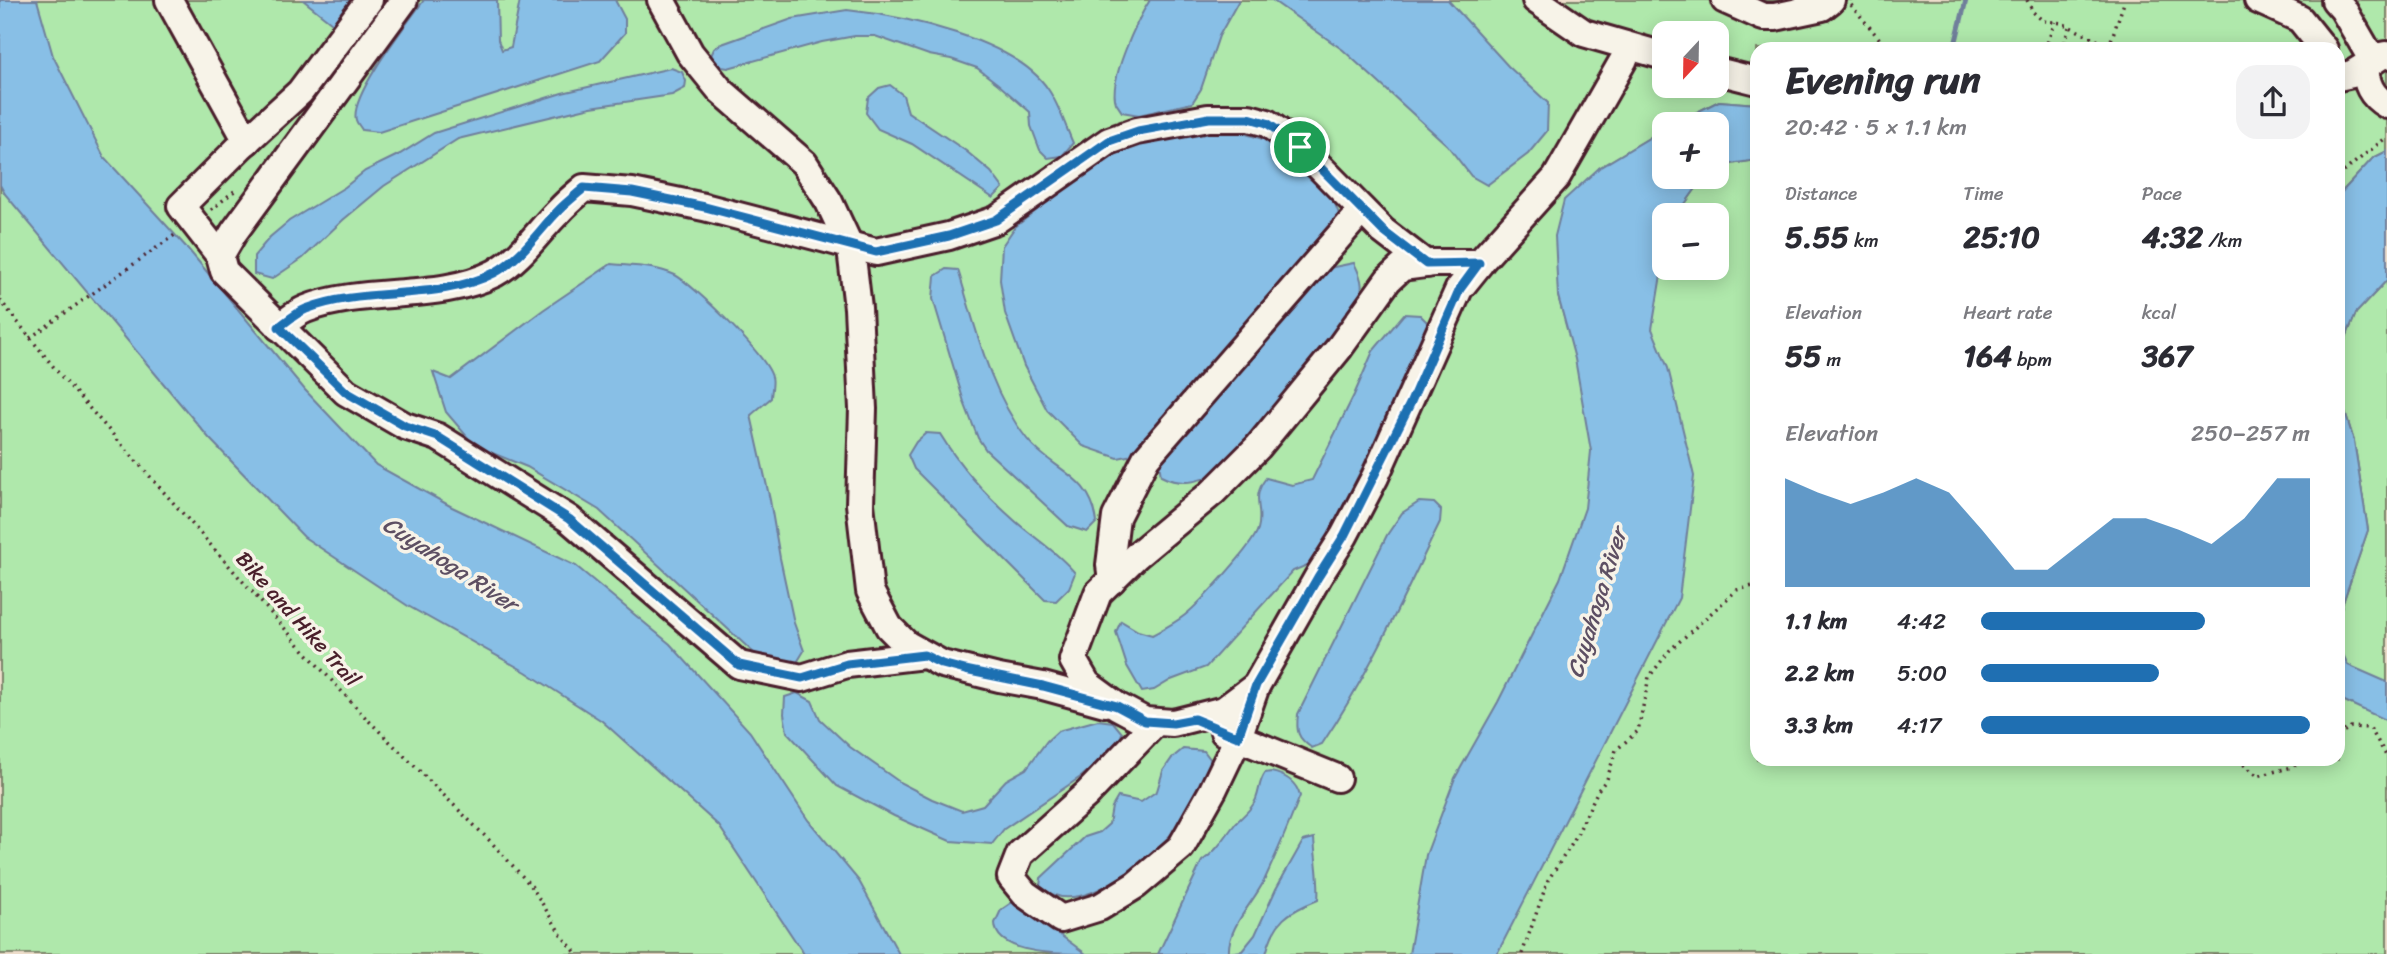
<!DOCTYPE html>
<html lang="en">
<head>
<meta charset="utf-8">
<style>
  :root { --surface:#fff; --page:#f2f2f3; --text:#2b2b33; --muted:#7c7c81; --accent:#1f6fb2 }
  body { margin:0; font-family:Sriracha,sans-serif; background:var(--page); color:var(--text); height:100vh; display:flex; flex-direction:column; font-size:26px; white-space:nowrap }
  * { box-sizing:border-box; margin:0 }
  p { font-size:23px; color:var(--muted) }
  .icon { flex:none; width:38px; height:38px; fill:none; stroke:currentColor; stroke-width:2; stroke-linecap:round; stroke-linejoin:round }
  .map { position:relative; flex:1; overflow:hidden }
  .details { position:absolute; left:1750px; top:42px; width:595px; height:724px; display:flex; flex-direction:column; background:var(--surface); border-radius:21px; box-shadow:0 4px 18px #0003 }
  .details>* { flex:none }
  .needle { width:46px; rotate:202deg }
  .fabs { position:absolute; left:1652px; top:21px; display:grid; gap:14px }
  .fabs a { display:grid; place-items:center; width:77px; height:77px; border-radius:14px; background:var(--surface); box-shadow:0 4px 18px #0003; font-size:35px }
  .pin { position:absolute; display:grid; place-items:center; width:60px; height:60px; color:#fff; margin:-30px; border:4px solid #fff; border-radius:50%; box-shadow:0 2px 7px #0007 }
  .round { display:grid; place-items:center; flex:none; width:74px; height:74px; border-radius:21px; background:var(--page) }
  .overview { display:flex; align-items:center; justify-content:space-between; height:119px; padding:0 35px }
  h1 { font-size:38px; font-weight:700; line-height:52px }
  .metrics { display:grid; grid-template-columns:repeat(3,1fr); gap:10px; height:119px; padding:7px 35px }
  .metrics div { display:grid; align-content:center }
  .metrics b { font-size:30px; font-weight:700 }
  .metrics small { font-size:19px; font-weight:400 }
  .metrics p { font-size:19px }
  .chart { height:196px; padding:14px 35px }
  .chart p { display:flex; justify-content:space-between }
  .chart svg { width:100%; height:126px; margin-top:7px; fill:var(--accent); opacity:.7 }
  ul { padding:0 35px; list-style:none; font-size:23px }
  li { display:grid; grid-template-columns:112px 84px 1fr; align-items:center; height:52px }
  li i { height:18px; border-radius:9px; background:var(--accent) }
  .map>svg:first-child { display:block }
</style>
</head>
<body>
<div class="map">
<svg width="2387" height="954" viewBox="0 0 2387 954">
  <rect width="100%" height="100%" fill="#edddcb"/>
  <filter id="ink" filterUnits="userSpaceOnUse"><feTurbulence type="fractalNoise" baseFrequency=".0143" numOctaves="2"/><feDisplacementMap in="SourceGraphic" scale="14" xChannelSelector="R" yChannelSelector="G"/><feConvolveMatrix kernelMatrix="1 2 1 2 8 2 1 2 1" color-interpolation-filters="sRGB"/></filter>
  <g filter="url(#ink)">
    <path fill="#afe8ab" stroke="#7c846b" stroke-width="2" fill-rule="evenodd" d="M 0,0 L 2387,0 L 2387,151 L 2373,158 L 2338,196 L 2338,49 L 1757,49 L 1757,104 L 1719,101 L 1673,124 L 1664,124 L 1664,129 L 1599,168 L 1558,296 L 1576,359 L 1661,266 L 1664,257 L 1664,268 L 1717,268 L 1717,215 L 1677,215 L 1704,177 L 1717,177 L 1717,166 L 1757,160 L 1757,760 L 2338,760 L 2338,617 L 2368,530 L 2354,441 L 2338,390 L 2338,357 L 2356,313 L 2387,280 L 2387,954 L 0,954 ZM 1664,33 L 1717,33 L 1717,86 L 1664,86 Z"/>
    <g fill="#88bfe6" stroke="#6f7f9b" stroke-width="2">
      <path d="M 0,0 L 37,0 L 53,56 L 104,157 L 188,249 L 305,390 L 376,465 L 452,507 L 576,566 L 670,644 L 750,732 L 808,820 L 859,881 L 899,954 L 804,954 L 719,826 L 602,721 L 526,672 L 408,606 L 304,537 L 209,438 L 5,194 L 0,185 Z"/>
      <path d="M 303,0 L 357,0 L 340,21 L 332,23 Z"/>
      <path d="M 424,0 L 497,0 L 498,40 L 502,50 L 511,47 L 520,0 L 615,0 L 625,19 L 625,33 L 600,61 L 379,132 L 362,130 C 360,126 357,124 356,120 C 349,96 409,21 424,0 Z"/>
      <path d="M 1150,0 L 1239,0 L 1219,36 L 1201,89 L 1192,103 L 1139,115 L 1122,112 C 1120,109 1118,106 1116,103 C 1108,81 1137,20 1150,0 Z"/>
      <path d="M 1272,0 L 1448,0 L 1508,66 L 1548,103 L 1547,131 L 1528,154 L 1487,185 L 1471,176 L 1447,145 L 1343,50 Z"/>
      <path d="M 847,10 C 904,16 1014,39 1048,89 C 1059,105 1065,125 1073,143 L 1062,156 L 1048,158 L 1040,150 L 1031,126 L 1030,112 L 998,84 L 977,68 L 951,59 L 929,55 L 875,36 L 855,36 L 822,42 L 728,68 L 715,66 L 709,60 L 714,49 L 719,45 L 792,19 Z"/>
      <path d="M 671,68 L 682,72 L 686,81 L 685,88 L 672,95 L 591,107 L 458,139 L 384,186 L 343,220 L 303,258 L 272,279 L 254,274 L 254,256 L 270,237 L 289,221 L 345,187 L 365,171 L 400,154 L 434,133 L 562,93 Z"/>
      <path d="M 890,85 L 903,95 L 908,112 L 966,151 L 991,172 L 1003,188 L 993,198 L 912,144 L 878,129 L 866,113 L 868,98 L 879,88 Z"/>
      <path d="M 1719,101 L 1757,104 L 1757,160 L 1717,166 L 1717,124 L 1673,124 Z"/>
      <path d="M 1202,129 L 1236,131 L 1266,140 L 1308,169 L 1333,199 L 1341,219 L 1137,454 L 1118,458 L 1083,446 L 1047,410 L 1024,366 L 1005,313 L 1000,280 L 1002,246 L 1015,227 L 1037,210 L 1057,188 L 1109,154 L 1140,144 Z"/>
      <path d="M 1664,129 L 1664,177 L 1704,177 L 1677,215 L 1664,215 L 1664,257 L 1652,329 L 1668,368 L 1694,476 L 1679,598 L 1497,954 L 1409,954 L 1426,855 L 1455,778 L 1498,702 L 1560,579 L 1585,508 L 1591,451 L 1575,359 L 1558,296 L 1555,236 L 1564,200 L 1599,168 Z"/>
      <path d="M 2387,151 L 2387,280 L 2356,313 L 2338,357 L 2338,196 L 2373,158 Z"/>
      <path d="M 1354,263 C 1363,280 1365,290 1355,307 L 1223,472 C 1200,480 1184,488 1161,476 L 1159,464 L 1246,364 L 1278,320 L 1317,279 L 1329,268 Z"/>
      <path d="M 611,264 C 632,266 655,266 675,275 C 694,285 767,356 772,377 C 774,383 771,392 771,398 L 751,415 L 770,500 L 780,558 L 794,623 L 804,651 L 796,664 L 768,666 L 599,510 L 527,467 L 475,446 L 446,412 L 433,372 L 451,379 L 543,310 Z"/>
      <path d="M 946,269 L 958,270 C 976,327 989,391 1027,439 C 1052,471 1091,474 1097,522 L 1087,532 L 1068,526 L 986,450 L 978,438 L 964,402 L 933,299 L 935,276 Z"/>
      <path d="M 1404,314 L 1420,315 L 1427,322 L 1428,332 L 1398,405 L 1363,466 L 1323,547 L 1312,563 L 1293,571 L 1206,667 L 1171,680 L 1154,690 L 1142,692 L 1127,666 L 1116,632 L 1121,621 L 1138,631 L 1152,635 C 1163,629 1175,623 1185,615 C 1200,603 1253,546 1258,529 C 1264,508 1250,499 1266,478 L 1292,485 L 1312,480 L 1354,395 L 1373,351 Z"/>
      <path d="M 2338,390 L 2354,441 L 2368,530 L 2338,617 Z"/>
      <path d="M 926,433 L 940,434 C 959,465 987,496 1014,520 C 1035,539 1057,551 1075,573 L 1069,588 L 1056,601 L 1045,600 L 914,469 L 908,455 L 916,442 Z"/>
      <path d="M 1419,502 L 1434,503 L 1441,510 L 1440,522 C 1403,598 1369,674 1322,744 L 1312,748 C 1297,738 1296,731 1298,714 L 1387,535 L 1402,513 Z"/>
      <path d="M 2338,644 L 2348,665 L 2387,682 L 2387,721 L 2338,698 Z"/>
      <path d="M 797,693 L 812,701 L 820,719 L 850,747 L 901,783 L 932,799 L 962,811 L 983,805 L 1006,780 L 1026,769 L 1047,741 L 1058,731 L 1098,720 L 1113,722 L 1122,733 L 1118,746 L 1082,776 L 1004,829 L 992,844 L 950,841 L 894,816 L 837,786 L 787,732 L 784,714 L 785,697 Z"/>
      <path d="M 1183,749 L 1204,751 L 1214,764 C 1204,782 1196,805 1183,821 C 1159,851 1079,925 1040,886 L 1041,878 L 1085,837 L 1100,832 L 1109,824 L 1112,807 L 1118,797 L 1141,802 L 1157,791 L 1163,771 L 1172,758 Z"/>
      <path d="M 1271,772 C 1285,775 1296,781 1300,796 C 1289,824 1277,853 1264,881 C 1253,903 1227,928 1229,953 L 1242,951 L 1255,935 L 1276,889 L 1303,841 L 1314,838 C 1315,858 1320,881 1318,900 C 1287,912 1274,921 1266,954 L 1158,954 L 1202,861 C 1217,851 1224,838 1235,824 C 1242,816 1252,810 1256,799 C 1260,789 1259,781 1265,773 Z"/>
      <path d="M 1014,901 L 1086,954 C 1059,954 995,954 995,923 L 1001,910 Z"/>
    </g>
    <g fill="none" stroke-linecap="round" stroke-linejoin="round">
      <path stroke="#6f7f9b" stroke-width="5" d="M 1954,49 L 1966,0"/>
      <defs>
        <g id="minor">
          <path d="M 169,0 L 247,141"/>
          <path d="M 404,0 L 234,232 L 220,256 L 224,271 L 346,392 L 405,426 L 438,437 L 569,519 L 739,665 L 802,678 L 847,664 L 924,655"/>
          <path d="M 661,0 L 690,53 L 720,90 L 804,163 L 829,202 L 851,249 L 858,308 L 863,409 L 860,504 L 870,591 L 889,627 L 906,644 L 942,664 L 999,678 L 1043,686 L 1105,703"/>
          <path d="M 1536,0 L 1584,33 L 1664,56"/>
          <path d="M 1725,0 L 1763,17 L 1775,17 L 1822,7 L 1831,0"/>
          <path d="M 2258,0 L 2300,19 L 2324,49"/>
          <path d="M 2335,0 L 2343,9 L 2373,61"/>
          <path d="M 2365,66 C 2366,84 2371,96 2387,105"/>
          <path d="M 1717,71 L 1757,81"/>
          <path d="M 2338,77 L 2352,74 L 2381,56 L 2386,55"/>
          <path d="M 220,256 L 181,206 L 240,147 L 300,92 L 369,0"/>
          <path d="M 1480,263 L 1433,263 L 1402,267 L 1388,280 L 1340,347 L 1258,447 L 1213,492 L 1136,556 L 1098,593 L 1073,660 L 1087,684 L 1117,706 L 1145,721 L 1173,723 L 1224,710 L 1256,686 L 1318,577 L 1344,536 L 1375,477 L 1459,289 L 1480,263 L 1483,259 L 1556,178 L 1624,59"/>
          <path d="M 279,327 C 287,321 296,313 306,309 C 365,286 438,302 495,273 C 522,258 538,231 560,210 C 567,202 576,195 584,188 L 632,192 L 704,207 L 876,252 L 949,236 L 996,220 L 1109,141 L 1137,131 L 1208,118 L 1249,118 L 1267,123 L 1300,147 L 1383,231 L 1426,264"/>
          <path d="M 1112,580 L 1110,565 L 1116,517 L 1146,458 L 1362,210"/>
          <path d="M 1156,722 L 1087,794 L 1020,854 L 1011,877 L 1025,894 L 1061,919 L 1100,907 L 1136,885 L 1181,847 L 1213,790 L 1237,740 L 1256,686"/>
          <path d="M 1224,732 L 1337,778"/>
        </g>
      </defs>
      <use href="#minor" stroke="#4a1f2b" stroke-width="32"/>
      <g stroke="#4a1f2b" stroke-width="3.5" stroke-dasharray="2 5" stroke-linecap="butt">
        <path d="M 2027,0 L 2033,12 L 2043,21 L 2062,23 L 2109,46 L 2125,0"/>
        <path d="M 1851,5 L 1888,49"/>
        <path d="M 2045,49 L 2055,22"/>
        <path d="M 2068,49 L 2065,41 L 2069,27"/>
        <path d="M 2338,176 L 2387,137"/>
        <path d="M 211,210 L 238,188"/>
        <path d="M 0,300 L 60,375 L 301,647 L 365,717 L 492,843 L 532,887 L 562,936 L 577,954"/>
        <path d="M 30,338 L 176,234"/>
        <path d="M 2338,735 L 2351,727 L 2370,728 L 2387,757"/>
        <path d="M 2238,760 L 2258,776 L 2292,767 L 2303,760"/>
        <path d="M 1522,954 L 1548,880 L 1574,841 L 1598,790 L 1607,779 L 1616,750 L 1638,731 L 1649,677 L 1670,650 L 1737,590 L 1757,585"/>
      </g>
      <use href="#minor" stroke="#f7f3e8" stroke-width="26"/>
    </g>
  </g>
  <g fill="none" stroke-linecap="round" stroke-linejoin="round" filter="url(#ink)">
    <defs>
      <path id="route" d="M 1209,118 L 1249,118 L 1267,123 L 1300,147 L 1383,231 L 1426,264 L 1479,263 L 1460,289 L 1410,404 L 1344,536 L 1318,577 L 1256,685 L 1238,737 L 1194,719 L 1173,723 L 1145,721 L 1117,706 L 1043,686 L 965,670 L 942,664 L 924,655 L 847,664 L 802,678 L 739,665 L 569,519 L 438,437 L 405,426 L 346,392 L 279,327 C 287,321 296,313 306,309 C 365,286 438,302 494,273 C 522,258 538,231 560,209 C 567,202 576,195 584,188 L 632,192 L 705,207 L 876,252 L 949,236 L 996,220 L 1109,141 L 1138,131 Z"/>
    </defs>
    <use href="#route" stroke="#fff" stroke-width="14"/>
    <use href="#route" stroke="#1f6fb2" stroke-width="9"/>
  </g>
  <g text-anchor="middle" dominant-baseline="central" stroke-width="7" stroke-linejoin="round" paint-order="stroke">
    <g font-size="21" fill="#4a1f2b" stroke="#f7f3e8">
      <text transform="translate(298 619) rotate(48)">Bike and Hike Trail</text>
    </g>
    <g font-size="23" font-style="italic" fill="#5d4f63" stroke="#f7f3e8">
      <text transform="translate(450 564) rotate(33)">Cuyahoga River</text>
      <text transform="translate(1597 603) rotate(-73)">Cuyahoga River</text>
    </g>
  </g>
</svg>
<div class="fabs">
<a><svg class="needle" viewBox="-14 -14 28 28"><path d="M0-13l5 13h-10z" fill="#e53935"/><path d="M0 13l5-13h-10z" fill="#7c7c81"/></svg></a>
<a>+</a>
<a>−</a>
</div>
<div class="pin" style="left:1300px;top:147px;background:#1e9e55"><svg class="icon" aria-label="arrive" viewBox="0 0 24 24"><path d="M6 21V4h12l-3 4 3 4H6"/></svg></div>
<section class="details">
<div class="overview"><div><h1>Evening run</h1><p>20:42 · 5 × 1.1 km</p></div><a class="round"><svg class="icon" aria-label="share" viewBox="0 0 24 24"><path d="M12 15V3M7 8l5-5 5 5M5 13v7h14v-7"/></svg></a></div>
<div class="metrics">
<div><p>Distance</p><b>5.55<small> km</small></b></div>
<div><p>Time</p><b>25:10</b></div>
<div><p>Pace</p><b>4:32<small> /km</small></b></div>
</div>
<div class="metrics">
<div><p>Elevation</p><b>55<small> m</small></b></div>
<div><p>Heart rate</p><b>164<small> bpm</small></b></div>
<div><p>kcal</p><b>367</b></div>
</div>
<div class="chart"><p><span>Elevation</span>250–257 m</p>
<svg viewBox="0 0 160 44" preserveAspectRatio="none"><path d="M0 44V6L10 11L20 15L30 11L40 6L50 11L60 24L70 38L80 38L90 29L100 20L110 20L120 24L130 29L140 20L150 6L160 6V44z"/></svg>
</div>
<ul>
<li><b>1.1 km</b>4:42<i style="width:68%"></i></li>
<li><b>2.2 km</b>5:00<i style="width:54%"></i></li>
<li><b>3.3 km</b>4:17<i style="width:100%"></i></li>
</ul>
</section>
</div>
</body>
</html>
